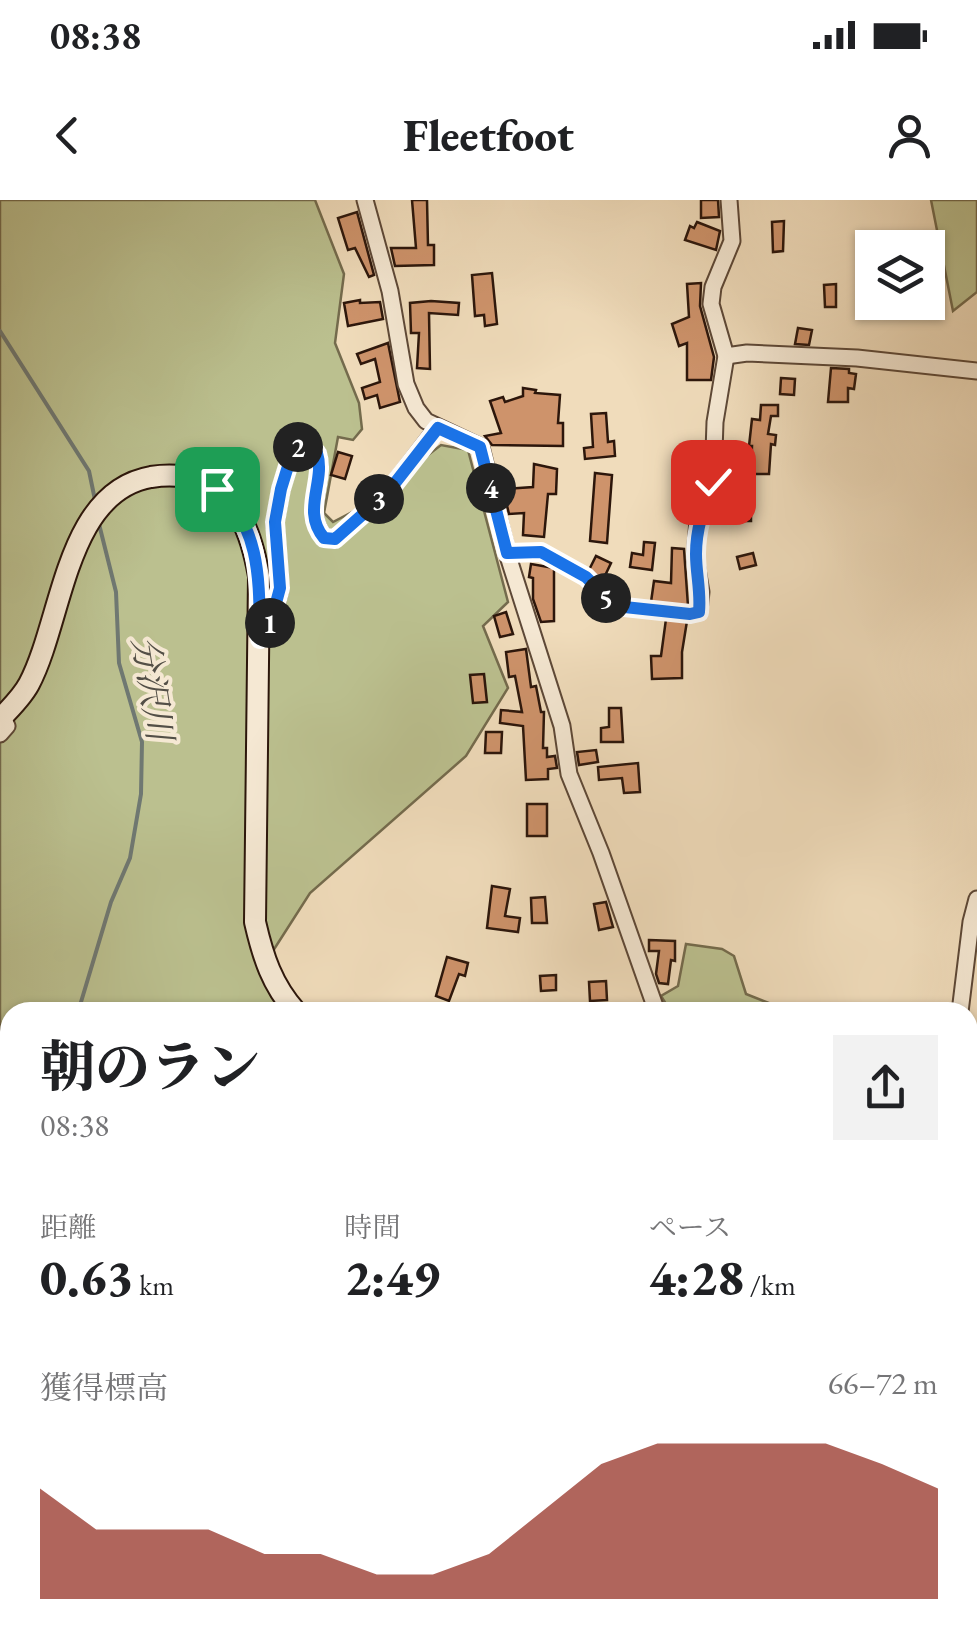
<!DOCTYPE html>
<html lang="ja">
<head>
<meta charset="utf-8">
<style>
  :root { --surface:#fff; --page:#f2f2f2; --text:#202124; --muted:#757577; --accent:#8f2418 }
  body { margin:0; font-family:"EB Garamond","Noto Serif JP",serif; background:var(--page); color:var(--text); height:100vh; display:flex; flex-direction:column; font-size:38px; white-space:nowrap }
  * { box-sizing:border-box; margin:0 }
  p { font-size:32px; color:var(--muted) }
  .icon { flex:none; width:55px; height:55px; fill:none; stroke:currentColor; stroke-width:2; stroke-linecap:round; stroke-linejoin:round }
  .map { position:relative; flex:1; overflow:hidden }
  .sheet { position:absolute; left:0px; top:802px; width:978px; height:642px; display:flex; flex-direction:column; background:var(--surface); border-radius:30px 30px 0 0; box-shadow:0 2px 8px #0004 }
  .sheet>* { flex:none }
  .buttons { position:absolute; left:855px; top:30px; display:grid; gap:20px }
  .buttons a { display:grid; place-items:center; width:90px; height:90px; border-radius:0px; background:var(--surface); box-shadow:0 2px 8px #0004; font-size:50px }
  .pin { position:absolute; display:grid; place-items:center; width:85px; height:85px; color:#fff; margin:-42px; border-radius:20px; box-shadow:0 5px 15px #0006 }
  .km { position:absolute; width:50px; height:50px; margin:-25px; border-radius:50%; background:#222; color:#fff; font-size:28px; line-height:50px; text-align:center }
  .round { display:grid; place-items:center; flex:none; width:105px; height:105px; border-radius:0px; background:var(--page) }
  .head { display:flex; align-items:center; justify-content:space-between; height:170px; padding:0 40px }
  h1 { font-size:55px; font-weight:800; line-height:75px }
  .figures { display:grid; grid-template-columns:repeat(3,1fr); gap:15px; height:170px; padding:10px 40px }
  .figures div { display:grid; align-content:center }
  .figures b { font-size:50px; font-weight:800 }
  .figures small { font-size:28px; font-weight:400 }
  .figures p { font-size:28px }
  .chart { height:280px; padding:20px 40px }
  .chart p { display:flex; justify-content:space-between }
  .chart svg { width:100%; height:180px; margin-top:10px; fill:var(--accent); opacity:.7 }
  .status { display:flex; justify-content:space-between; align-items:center; height:70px; padding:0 50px; background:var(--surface); direction:ltr }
  .status svg { height:28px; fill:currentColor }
  header { display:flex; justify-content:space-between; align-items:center; height:130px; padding:0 40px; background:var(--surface); font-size:45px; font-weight:800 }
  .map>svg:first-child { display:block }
</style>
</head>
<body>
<div class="status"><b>08:38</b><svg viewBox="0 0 49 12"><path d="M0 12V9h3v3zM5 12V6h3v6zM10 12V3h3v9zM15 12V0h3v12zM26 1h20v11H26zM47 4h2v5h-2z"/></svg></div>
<header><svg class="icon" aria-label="back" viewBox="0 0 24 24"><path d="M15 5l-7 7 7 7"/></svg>Fleetfoot<svg class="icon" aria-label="person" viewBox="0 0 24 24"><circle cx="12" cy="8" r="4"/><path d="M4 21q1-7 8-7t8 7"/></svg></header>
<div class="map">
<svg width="977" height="1443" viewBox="0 0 977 1443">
  <rect width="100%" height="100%" fill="#f0dcbb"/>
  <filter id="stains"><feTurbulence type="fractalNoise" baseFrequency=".002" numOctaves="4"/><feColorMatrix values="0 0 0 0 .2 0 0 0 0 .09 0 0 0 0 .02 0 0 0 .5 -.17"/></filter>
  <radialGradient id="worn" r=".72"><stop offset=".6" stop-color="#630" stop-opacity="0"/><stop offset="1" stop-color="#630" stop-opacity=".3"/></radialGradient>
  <g fill="#bbc08f" stroke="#746b4d" stroke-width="2.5">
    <path d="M 0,0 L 315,0 L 344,74 L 335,143 L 359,203 L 362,229 L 353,240 L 338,237 L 324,313 L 333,322 L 358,309 L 441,245 L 468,250 L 508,402 L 483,426 L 508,488 L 466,556 L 310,693 L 271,754 L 291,812 L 10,812 L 10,1435 L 489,1435 L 474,1443 L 0,1443 Z"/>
    <path d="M 931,0 L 977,0 L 977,92 L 953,111 Z"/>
    <path d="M 686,744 L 722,749 L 734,756 L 746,794 L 792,812 L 671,812 L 661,796 L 678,786 Z"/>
  </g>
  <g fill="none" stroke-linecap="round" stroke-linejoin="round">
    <g stroke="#6f7872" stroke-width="4">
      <path d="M 0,131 L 89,271 L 95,300"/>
      <path d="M 78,812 L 111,702 L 130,658 L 141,594 L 142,542 L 119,463 L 116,392 L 99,324"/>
      <path d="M 131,1435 L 133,1443"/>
    </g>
  </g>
  <g fill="#ce936b" stroke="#2c160b" stroke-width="2.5">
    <path d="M 412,0 L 427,0 L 428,45 L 434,45 L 434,65 L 395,66 L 391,48 L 416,48 Z"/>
    <path d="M 701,0 L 718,0 L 719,17 L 701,18 Z"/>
    <path d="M 357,12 L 374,75 L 369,77 L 355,48 L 348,50 L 338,18 Z"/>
    <path d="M 784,21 L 783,51 L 773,52 L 772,22 Z"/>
    <path d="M 697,22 L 720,31 L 716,50 L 685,40 L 690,26 L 694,28 Z"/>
    <path d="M 492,73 L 497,124 L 485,126 L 484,115 L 475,116 L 472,75 Z"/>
    <path d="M 701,83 L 700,106 L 714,157 L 711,180 L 687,180 L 687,143 L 679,146 L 672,124 L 689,117 L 687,84 Z"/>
    <path d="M 836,84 L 836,107 L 825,107 L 824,85 Z"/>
    <path d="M 360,100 L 360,103 L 380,102 L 383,119 L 348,126 L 344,103 Z"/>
    <path d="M 431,101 L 459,103 L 458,115 L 429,113 L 430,169 L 417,168 L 419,133 L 411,133 L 410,103 Z"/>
    <path d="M 798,128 L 812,130 L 809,145 L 795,144 Z"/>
    <path d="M 388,143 L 400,202 L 380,208 L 377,195 L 365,199 L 362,188 L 380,182 L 375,159 L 361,164 L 357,154 Z"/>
    <path d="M 831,168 L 849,169 L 849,173 L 856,174 L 854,189 L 848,188 L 848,202 L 828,202 Z"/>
    <path d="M 781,178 L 795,179 L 794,195 L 780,194 Z"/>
    <path d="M 523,188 L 536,190 L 535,193 L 560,195 L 558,223 L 563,223 L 563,246 L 492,245 L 485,236 L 501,233 L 490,201 L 503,197 L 505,202 L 523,196 Z"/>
    <path d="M 761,205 L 778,205 L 778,216 L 771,216 L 768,234 L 776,235 L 775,245 L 771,244 L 769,274 L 751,274 L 752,246 L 749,246 L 752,219 L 760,220 Z"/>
    <path d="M 606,213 L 608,242 L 614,241 L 615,256 L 585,259 L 584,248 L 593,247 L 591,214 Z"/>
    <path d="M 338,252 L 352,256 L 345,279 L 331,275 Z"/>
    <path d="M 534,264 L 557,269 L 556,294 L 548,294 L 544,337 L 523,335 L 524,313 L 509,314 L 503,289 L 533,287 Z"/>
    <path d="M 595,273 L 612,275 L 607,343 L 590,341 Z"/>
    <rect x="734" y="295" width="17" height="26"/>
    <path d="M 644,342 L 655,343 L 652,370 L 630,367 L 632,353 L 643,355 Z"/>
    <path d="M 672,348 L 684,349 L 688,406 L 651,402 L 654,381 L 671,383 Z"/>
    <path d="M 753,353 L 756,365 L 740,369 L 737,357 Z"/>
    <path d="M 596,356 L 611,363 L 602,382 L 589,370 Z"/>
    <path d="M 531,364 L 554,368 L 554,421 L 541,422 L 533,399 L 533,378 L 529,377 Z"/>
    <path d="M 506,412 L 513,434 L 500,437 L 494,416 Z"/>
    <path d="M 666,419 L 687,421 L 682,452 L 682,478 L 652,479 L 651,456 L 661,456 Z"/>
    <path d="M 526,449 L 531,487 L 536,486 L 541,512 L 544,512 L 543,548 L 547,548 L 547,557 L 555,556 L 557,568 L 548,569 L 548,579 L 526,580 L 523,526 L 500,523 L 501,510 L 522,512 L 515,476 L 509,477 L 506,452 Z"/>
    <path d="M 484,474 L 487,502 L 473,503 L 470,475 Z"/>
    <path d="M 609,508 L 621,508 L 623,542 L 601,542 L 601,528 L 609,527 Z"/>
    <path d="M 486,532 L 502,532 L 501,553 L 485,553 Z"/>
    <path d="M 596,550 L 598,562 L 579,565 L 577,552 Z"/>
    <path d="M 638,563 L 640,592 L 624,593 L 622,578 L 599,580 L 598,567 Z"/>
    <rect x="527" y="604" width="20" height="32"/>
    <path d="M 492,686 L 510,689 L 505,716 L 520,718 L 518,732 L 487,728 Z"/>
    <path d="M 545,697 L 547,723 L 532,723 L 531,698 Z"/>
    <path d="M 606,702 L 613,727 L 599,730 L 594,704 Z"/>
    <path d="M 649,740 L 675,741 L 675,761 L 671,760 L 668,784 L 659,783 L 656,774 L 659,751 L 649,751 Z"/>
    <path d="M 447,757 L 468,763 L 465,776 L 459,774 L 449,801 L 436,796 Z"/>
    <path d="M 556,775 L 556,790 L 541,791 L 540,776 Z"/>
    <path d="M 606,781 L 607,800 L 590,801 L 589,782 Z"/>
  </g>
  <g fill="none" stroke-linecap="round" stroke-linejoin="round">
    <defs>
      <path id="lane" d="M 508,353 L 541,351 L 558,360 L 586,377 L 615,406 L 690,414 L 699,411"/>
      <g id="street">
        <path d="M 365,0 L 390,91 L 406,184 L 416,208 L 426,221 L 481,247 L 507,353 L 562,526 L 569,574 L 601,653 L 657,812"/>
        <path d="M 726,156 L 747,153 L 857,158 L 977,171"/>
        <path d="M 699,411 L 701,392 L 695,358 L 698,320 L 713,282 L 715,222 L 726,156 L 711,104 L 713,87 L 732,41 L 729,0"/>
        <path d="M 260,439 L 273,418 L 280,388 L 275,323 L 281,289 L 293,250 L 300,245 L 317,253 C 326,281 302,311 324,338 L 335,339 L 388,292 L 437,228"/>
        <path d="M 0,534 L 7,526 L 3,517"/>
        <path d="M 960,812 L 971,722 L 977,699"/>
        <path d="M 968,1400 L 977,1405"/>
        <path d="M 520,1443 L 523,1435"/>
        <path d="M 878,1443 L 880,1435"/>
      </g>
      <g id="secondary">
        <path d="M 0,519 C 10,509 22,497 29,484 C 63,420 65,292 151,277 C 165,275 183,275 196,280 C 240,298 251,333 259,376 L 255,722 C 263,757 272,785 296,812"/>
        <path d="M 968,906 L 977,906"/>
      </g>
    </defs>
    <use href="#lane" stroke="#5d4837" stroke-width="11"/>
    <use href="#street" stroke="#5d4837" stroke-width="19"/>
    <use href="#secondary" stroke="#2c160b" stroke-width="24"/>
    <path stroke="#2c160b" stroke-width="2.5" stroke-dasharray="8 5" stroke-linecap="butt" d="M 0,1177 L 10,1188"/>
    <use href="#lane" stroke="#f5e8d3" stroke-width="8"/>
    <use href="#street" stroke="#f5e8d3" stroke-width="15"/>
    <use href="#secondary" stroke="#f5e8d3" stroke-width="20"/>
  </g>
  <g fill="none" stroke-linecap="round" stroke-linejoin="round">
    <defs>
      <path id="route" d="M 217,289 C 262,328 259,384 260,439 L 272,418 L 280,388 L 275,322 L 281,289 L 293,250 L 300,245 L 317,253 C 326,281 301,311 324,338 L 335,339 L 388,292 L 438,228 L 480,247 L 507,353 L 541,352 L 586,377 L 615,406 L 690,414 L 699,412 C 701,391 696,374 696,354 C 696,328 704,307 713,282"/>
    </defs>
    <use href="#route" stroke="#fff" stroke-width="20"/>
    <use href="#route" stroke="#1a73e8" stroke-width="12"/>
  </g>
  <g text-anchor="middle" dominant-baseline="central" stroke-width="8" stroke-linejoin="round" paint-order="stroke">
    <g font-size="35" font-style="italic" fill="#534f47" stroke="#f5e8d3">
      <text transform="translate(153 488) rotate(81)">分沢川</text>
    </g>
  </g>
  <rect width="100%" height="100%" filter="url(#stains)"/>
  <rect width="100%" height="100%" fill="url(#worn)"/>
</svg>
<div class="buttons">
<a><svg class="icon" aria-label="layers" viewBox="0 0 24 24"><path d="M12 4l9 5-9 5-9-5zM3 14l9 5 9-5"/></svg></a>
</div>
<div class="pin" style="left:217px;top:289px;background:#1e9e55"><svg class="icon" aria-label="arrive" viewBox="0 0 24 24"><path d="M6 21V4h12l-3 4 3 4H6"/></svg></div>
<div class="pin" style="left:713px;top:282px;background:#d93025"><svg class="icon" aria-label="check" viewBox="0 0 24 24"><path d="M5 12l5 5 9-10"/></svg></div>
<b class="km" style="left:270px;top:423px">1</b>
<b class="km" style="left:298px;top:247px">2</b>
<b class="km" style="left:379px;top:299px">3</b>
<b class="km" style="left:491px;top:288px">4</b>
<b class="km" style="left:606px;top:398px">5</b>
<section class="sheet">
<div class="head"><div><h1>朝のラン</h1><p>08:38</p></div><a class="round"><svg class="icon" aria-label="share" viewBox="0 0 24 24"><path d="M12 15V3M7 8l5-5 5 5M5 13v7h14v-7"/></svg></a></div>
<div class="figures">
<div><p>距離</p><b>0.63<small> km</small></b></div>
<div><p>時間</p><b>2:49</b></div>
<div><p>ペース</p><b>4:28<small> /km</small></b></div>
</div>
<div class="chart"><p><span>獲得標高</span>66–72 m</p>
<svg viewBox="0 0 160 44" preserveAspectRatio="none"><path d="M0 44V17L10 27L20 27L30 27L40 33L50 33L60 38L70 38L80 33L90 22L100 11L110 6L120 6L130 6L140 6L150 11L160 17V44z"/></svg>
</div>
</section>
</div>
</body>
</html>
